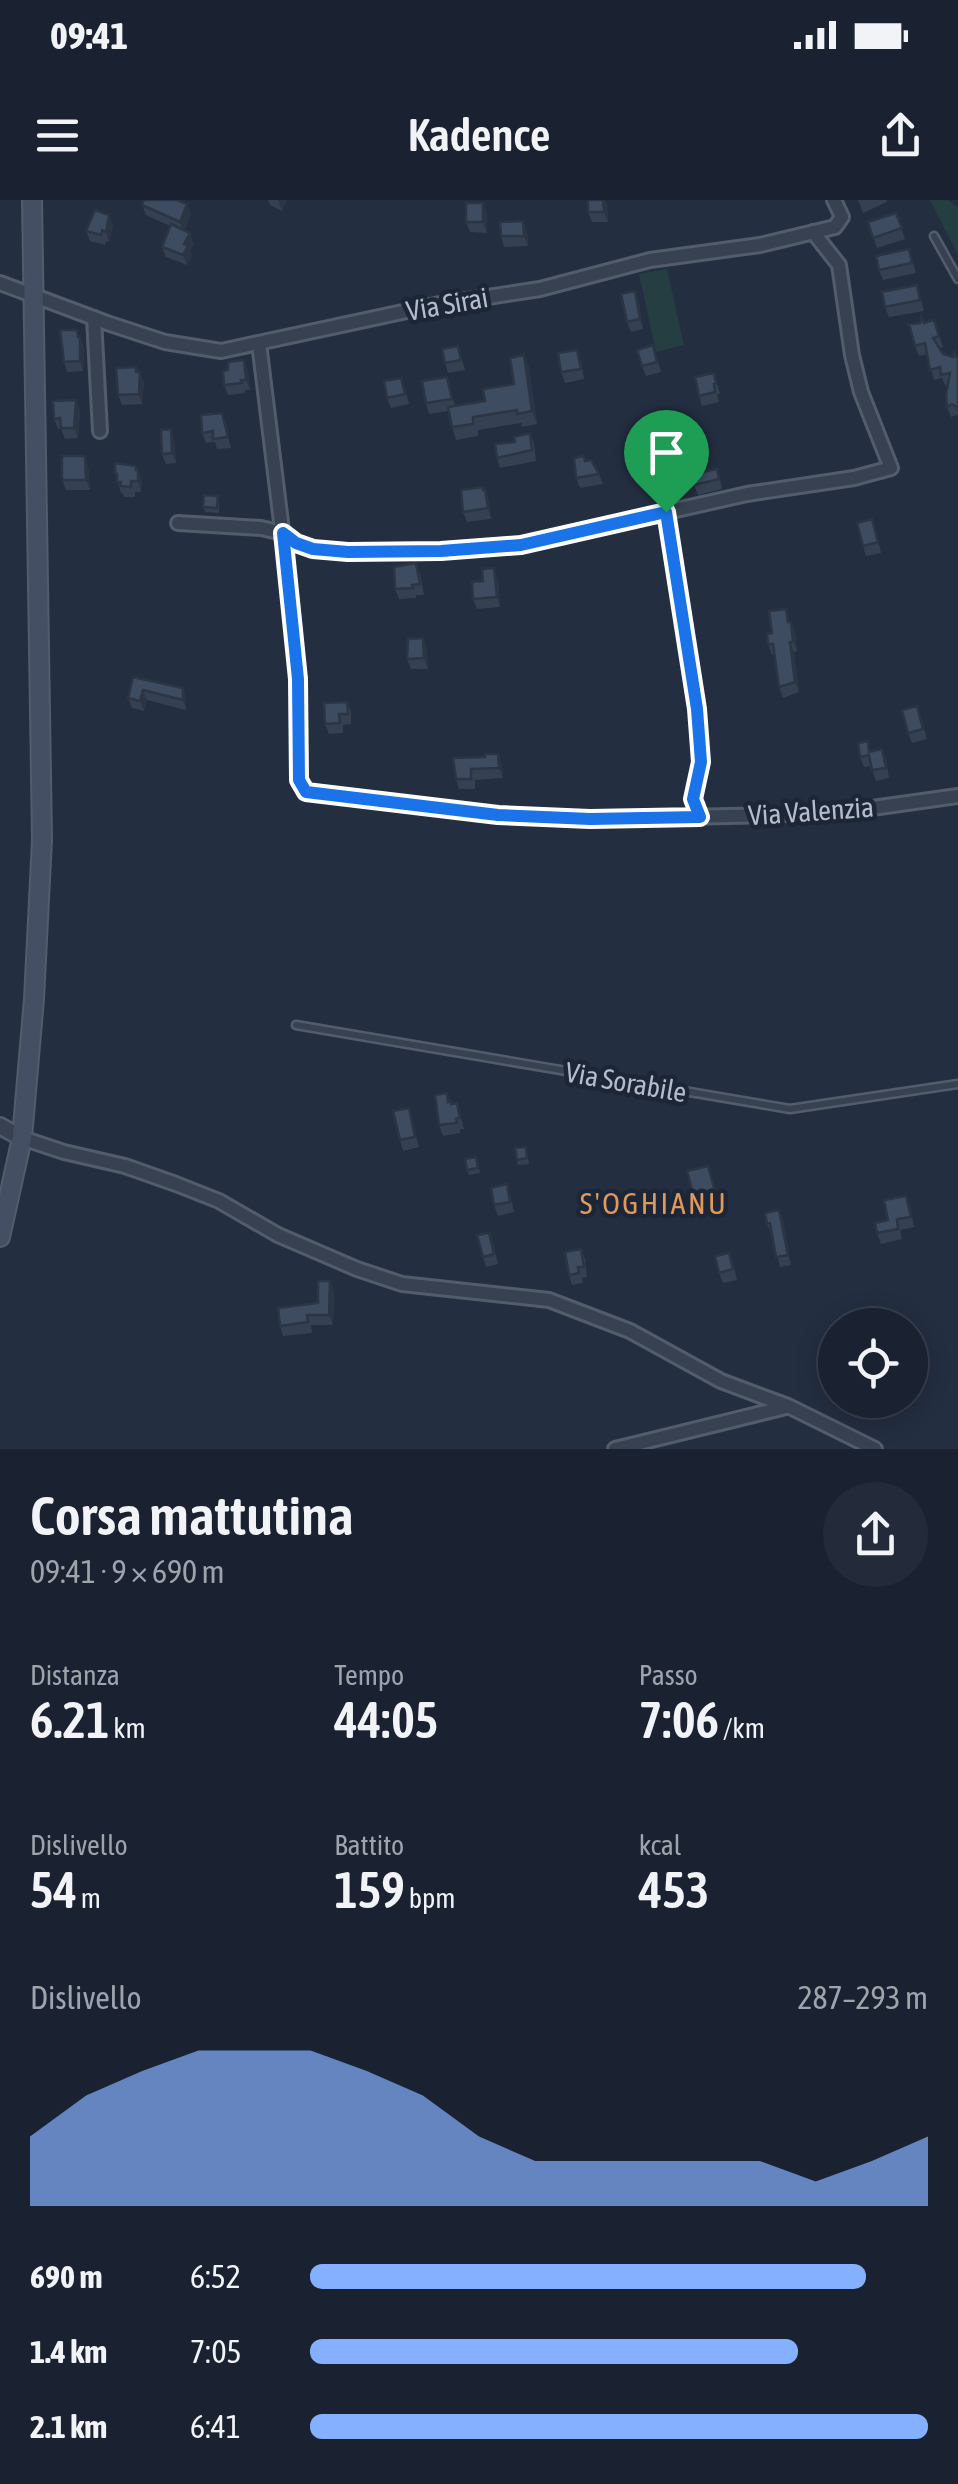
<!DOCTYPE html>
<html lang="it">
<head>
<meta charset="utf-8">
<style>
  :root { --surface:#1a2231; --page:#232a39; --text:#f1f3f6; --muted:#9fa4ab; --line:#383f4d; --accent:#85afff }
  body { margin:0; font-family:"Asap Condensed",sans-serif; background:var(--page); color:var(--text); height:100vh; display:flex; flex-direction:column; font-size:38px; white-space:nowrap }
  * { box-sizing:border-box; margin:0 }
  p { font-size:32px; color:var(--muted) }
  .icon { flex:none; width:55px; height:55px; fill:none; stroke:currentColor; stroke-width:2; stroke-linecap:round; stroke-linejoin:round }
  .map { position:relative; height:1249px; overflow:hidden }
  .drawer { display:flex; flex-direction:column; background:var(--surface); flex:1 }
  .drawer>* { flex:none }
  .fabs { position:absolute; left:818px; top:1108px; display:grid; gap:20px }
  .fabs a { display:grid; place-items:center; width:110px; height:110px; border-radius:50%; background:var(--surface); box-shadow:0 5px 25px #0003,0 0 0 2px var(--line); font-size:50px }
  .pin { position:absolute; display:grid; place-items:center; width:85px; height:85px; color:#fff; margin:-102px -42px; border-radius:50% 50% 50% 0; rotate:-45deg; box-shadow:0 0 10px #0007 }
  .pin .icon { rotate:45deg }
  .round { display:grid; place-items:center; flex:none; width:105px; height:105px; border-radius:52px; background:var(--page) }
  .summary { display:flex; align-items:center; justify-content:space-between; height:170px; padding:0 30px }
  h1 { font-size:55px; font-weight:600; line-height:75px }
  .metrics { display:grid; grid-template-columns:repeat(3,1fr); gap:15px; height:170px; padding:10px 30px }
  .metrics div { display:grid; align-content:center }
  .metrics b { font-size:50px; font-weight:600 }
  .metrics small { font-size:28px; font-weight:400 }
  .metrics p { font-size:28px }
  .chart { height:280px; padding:20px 30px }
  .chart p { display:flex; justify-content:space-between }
  .chart svg { width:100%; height:180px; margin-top:10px; fill:var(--accent); opacity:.7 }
  ul { padding:0 30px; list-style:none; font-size:32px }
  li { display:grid; grid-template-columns:160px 120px 1fr; align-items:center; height:75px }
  li i { height:25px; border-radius:12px; background:var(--accent) }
  .status { display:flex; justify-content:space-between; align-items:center; height:70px; padding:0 50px; background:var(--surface); direction:ltr }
  .status svg { height:28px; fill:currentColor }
  header { display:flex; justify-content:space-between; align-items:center; height:130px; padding:0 30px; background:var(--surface); font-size:45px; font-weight:600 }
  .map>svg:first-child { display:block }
</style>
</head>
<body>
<div class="status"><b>09:41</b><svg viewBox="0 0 49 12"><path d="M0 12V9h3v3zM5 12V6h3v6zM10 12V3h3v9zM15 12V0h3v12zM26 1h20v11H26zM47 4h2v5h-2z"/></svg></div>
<header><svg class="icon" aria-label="menu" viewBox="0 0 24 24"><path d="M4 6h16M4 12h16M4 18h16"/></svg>Kadence<svg class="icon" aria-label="share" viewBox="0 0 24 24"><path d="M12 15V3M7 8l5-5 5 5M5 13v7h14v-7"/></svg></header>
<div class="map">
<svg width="958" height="1249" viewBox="0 0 958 1249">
  <rect width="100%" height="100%" fill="#232e41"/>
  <g fill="#253e42">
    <path d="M 930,0 L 948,0 L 958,7 L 958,55 Z"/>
    <path d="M 667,69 L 684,145 L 656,152 L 639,74 Z"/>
  </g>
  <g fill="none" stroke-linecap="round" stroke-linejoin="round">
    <defs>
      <g id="service">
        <path d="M 934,36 L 958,79"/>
        <path d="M 296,825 L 790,909 L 958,884"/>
      </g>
      <g id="minor">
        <path d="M 0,83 L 107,123 L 165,142 L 221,151 L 435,105 L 540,89 L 650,60 L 760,45 L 835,27 L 842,17 L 834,0"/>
        <path d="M 94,118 L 100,231"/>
        <path d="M 259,143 L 294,428 L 298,479 L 299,580 L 306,592 L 498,615 L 590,619 L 772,615 L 858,610 L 958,596"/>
        <path d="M 666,312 L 697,509 L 701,563 L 693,599 L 699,617"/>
        <path d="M 178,323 L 261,328 L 283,333 L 296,343 L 313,349 L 348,352 L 441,351 L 521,345 L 747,294 L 854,278 L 891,268 L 861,192 L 852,155 L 839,65 L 813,32"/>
        <path d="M 22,938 L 64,952 L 125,966 L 176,984 L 219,1001 L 278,1035 L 357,1069 L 402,1084 L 549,1100 L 630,1131 L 721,1181 L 788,1206 L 875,1249"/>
        <path d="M 615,1249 L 786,1207"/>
      </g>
      <path id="tertiary" d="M 0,926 L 22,938"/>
      <path id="secondary" d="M 0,1037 L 22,938 L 34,799 L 42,640 L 32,0"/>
    </defs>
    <use href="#service" stroke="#525c6b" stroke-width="11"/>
    <use href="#minor" stroke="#525c6b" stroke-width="18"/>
    <use href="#tertiary" stroke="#525c6b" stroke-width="20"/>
    <use href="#secondary" stroke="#525c6b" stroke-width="22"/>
    <use href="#service" stroke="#374151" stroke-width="6"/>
    <use href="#minor" stroke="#374151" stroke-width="12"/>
    <use href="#tertiary" stroke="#374151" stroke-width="15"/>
    <use href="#secondary" stroke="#454f64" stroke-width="18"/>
  </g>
  <g fill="#354153">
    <path d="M 268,0 L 287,0 L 282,11 L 270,5 Z"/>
    <path d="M 858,0 L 886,0 L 887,2 L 863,13 Z"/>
    <path d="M 607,4 L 608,22 L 592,22 L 588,12 Z"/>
    <path d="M 142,5 L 191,14 L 184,31 L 194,44 L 190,51 L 192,56 L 187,65 L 166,57 L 162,47 L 170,26 L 146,15 Z"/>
    <path d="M 487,13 L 487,33 L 470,32 L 466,22 Z"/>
    <path d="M 896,13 L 905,39 L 877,48 L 868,22 Z"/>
    <path d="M 113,25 L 109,42 L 106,41 L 105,45 L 90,41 L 86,31 Z"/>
    <path d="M 527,31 L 528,46 L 504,47 L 501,36 Z"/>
    <path d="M 909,49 L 916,73 L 883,80 L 879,70 Z"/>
    <path d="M 635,91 L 639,102 L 643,129 L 631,132 L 627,122 Z"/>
    <path d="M 920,95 L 924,111 L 889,117 L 885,107 Z"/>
    <path d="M 934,120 L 943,147 L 939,148 L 943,154 L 958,157 L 958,216 L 956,215 L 951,217 L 947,207 L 948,184 L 945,185 L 942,178 L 934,180 L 927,154 L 919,156 L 915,146 L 924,123 Z"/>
    <path d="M 79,137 L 84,147 L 83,171 L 67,172 L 64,162 Z"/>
    <path d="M 653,145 L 661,172 L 646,176 L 642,166 Z"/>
    <path d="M 458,146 L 465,170 L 448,173 L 445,163 Z"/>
    <path d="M 524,155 L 529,168 L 537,224 L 522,227 L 521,223 L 478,230 L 478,236 L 456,240 L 452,227 L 449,211 L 429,214 L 426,203 L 447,177 L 455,206 L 485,201 L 514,184 Z"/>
    <path d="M 581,160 L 584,179 L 565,183 L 561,172 Z"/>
    <path d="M 136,167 L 144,182 L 142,204 L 122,205 L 118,195 Z"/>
    <path d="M 248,171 L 250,190 L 245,190 L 245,193 L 228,195 L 224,185 Z"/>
    <path d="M 714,173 L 720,194 L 717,194 L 719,202 L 702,206 L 699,196 Z"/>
    <path d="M 405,188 L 409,204 L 391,208 L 387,198 Z"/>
    <path d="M 76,200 L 80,211 L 78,238 L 65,239 L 61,229 L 58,229 L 54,219 Z"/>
    <path d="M 222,213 L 231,248 L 217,249 L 215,242 L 206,243 L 202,233 Z"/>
    <path d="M 530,233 L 534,243 L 536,261 L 500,268 L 497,258 L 515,242 Z"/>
    <path d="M 174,239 L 176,263 L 166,264 L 162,254 Z"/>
    <path d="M 584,256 L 586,261 L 599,274 L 603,284 L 580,288 L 576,278 Z"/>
    <path d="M 88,266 L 90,290 L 66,290 L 62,280 Z"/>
    <path d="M 136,266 L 142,281 L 141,292 L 135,292 L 135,297 L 124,297 L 123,293 L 121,293 L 115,274 Z"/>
    <path d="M 720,279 L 722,289 L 698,295 L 694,285 Z"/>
    <path d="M 489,300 L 491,319 L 467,322 L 463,312 Z"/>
    <path d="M 219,301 L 219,313 L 205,312 L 203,307 Z"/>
    <path d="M 876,330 L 881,353 L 866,356 L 863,346 Z"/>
    <path d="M 406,366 L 420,373 L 424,395 L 416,395 L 416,398 L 399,399 L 395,389 Z"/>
    <path d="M 498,378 L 500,407 L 477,409 L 473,399 Z"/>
    <path d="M 791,422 L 795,432 L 797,451 L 794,452 L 799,492 L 783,498 L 779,487 L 774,454 L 772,455 L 768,444 L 772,433 Z"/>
    <path d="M 423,438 L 427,449 L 428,469 L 411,469 L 407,459 Z"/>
    <path d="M 133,477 L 183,488 L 186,498 L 186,510 L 147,500 L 144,511 L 132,508 L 128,498 Z"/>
    <path d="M 347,502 L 351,512 L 351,524 L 343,525 L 343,533 L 329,534 L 325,524 Z"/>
    <path d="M 917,506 L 927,539 L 912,543 L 908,533 Z"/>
    <path d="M 871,551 L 886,559 L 889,578 L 876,581 L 871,566 L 864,567 L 860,557 Z"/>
    <path d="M 453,558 L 502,564 L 503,578 L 475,580 L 475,589 L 459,589 L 456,579 Z"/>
    <path d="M 447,893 L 451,904 L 457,903 L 464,929 L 460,929 L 460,933 L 443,936 L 439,925 Z"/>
    <path d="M 409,908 L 419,947 L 403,951 L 400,940 Z"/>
    <path d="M 526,947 L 529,964 L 518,965 L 517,960 Z"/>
    <path d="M 478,962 L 480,973 L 469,975 L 467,970 Z"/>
    <path d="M 712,976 L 720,1006 L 699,1011 L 695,1001 Z"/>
    <path d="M 510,994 L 514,1012 L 498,1016 L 494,1005 Z"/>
    <path d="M 910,1006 L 914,1027 L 900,1030 L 902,1039 L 881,1044 L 877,1033 L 888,1020 Z"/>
    <path d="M 783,1020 L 791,1065 L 780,1067 L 772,1034 L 767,1024 Z"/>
    <path d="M 493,1043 L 498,1064 L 486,1067 L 483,1057 Z"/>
    <path d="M 581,1049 L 585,1059 L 587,1077 L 582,1078 L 583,1083 L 572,1085 L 569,1075 Z"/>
    <path d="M 733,1063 L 737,1080 L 723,1083 L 719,1073 Z"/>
    <path d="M 330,1081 L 334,1092 L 333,1125 L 311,1125 L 312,1133 L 283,1136 L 280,1126 L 318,1103 Z"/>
  </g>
  <g fill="#2b3544">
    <path d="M 278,0 L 287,0 L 282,11 Z"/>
    <path d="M 603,0 L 605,0 L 607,4 L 608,22 L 604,12 Z"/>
    <path d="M 483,3 L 487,13 L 487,33 L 483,22 Z"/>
    <path d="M 187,4 L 191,14 L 183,32 L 180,22 Z"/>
    <path d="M 109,15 L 113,25 L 109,42 L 106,32 Z"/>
    <path d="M 523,21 L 527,31 L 528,46 L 524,36 Z"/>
    <path d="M 190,33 L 194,44 L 190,51 L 192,56 L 187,65 L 183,55 L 184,44 Z"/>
    <path d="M 635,91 L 639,102 L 643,129 L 640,119 Z"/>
    <path d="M 77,130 L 84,147 L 83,171 L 80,161 Z"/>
    <path d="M 524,155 L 529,168 L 537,224 L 532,211 Z"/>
    <path d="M 244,160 L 248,171 L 250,190 L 246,180 Z"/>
    <path d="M 136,167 L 139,178 L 140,172 L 144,182 L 142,204 L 139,194 Z"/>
    <path d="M 76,200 L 80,211 L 78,238 L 74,228 Z"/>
    <path d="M 171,229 L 174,239 L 176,263 L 172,253 Z"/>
    <path d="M 85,256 L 88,266 L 90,290 L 86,280 Z"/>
    <path d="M 136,266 L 142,281 L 141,292 L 138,281 Z"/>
    <path d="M 485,289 L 489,300 L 491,319 L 488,308 Z"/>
    <path d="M 494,368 L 498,378 L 500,407 L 497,397 Z"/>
    <path d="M 791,422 L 795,432 L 797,451 L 793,441 Z"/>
    <path d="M 423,438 L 427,449 L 428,469 L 424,458 Z"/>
    <path d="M 790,442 L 794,452 L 799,492 L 795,482 Z"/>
    <path d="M 183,488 L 186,498 L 186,510 L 183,500 Z"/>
    <path d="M 143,490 L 147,500 L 144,511 L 140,501 Z"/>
    <path d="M 498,554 L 502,564 L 503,578 L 499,568 Z"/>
    <path d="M 779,1010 L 783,1020 L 791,1065 L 788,1055 Z"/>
    <path d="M 330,1081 L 334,1092 L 333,1125 L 329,1115 Z"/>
  </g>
  <g fill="#3e4c61" stroke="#2b3544" stroke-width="2.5">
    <path d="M 144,0 L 177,0 L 187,4 L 180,22 L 142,5 Z"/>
    <path d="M 588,0 L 603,0 L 604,12 L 588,12 Z"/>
    <rect x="466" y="3" width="17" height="19"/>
    <path d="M 95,10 L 109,15 L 106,32 L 102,30 L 101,35 L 86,31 Z"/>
    <path d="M 896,13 L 902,28 L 873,38 L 868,22 Z"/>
    <path d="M 523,21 L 524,36 L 501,36 L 500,22 Z"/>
    <path d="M 171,24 L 190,33 L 184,44 L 188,46 L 183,55 L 162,47 Z"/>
    <path d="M 909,49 L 912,63 L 879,70 L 876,56 Z"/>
    <path d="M 917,85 L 920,100 L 885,107 L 882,92 Z"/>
    <path d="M 635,91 L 640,119 L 627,122 L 621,94 Z"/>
    <path d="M 921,117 L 924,123 L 934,120 L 939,136 L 933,138 L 943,154 L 953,157 L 954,151 L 956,157 L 958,157 L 958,208 L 952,204 L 947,207 L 946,195 L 950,173 L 941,175 L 940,167 L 930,170 L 925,143 L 915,146 L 909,124 L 920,123 Z"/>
    <path d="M 60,130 L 77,130 L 78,137 L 80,137 L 80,161 L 64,162 Z"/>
    <path d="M 653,145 L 657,162 L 642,166 L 637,150 Z"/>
    <path d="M 458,146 L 461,160 L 445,163 L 442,149 Z"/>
    <path d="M 577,150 L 581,169 L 561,172 L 558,153 Z"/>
    <path d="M 524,155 L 532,211 L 517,214 L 517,210 L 473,217 L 473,224 L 452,227 L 448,207 L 485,201 L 483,189 L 514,184 L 510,158 Z"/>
    <path d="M 244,160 L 246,180 L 241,180 L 242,183 L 224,185 L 223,171 L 228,170 L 228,162 Z"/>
    <path d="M 136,167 L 136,172 L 140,172 L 139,194 L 118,195 L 116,168 Z"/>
    <path d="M 714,173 L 716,183 L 714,184 L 715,192 L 699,196 L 695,177 Z"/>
    <path d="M 447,177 L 452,199 L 426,203 L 422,181 Z"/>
    <path d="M 401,178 L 405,194 L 387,198 L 384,181 Z"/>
    <path d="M 76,200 L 74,228 L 61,228 L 60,218 L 54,219 L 53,201 Z"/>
    <path d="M 222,213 L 228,237 L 213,239 L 213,231 L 202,233 L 201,215 Z"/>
    <path d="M 171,229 L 172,253 L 162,254 L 161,230 Z"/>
    <path d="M 530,233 L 532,250 L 497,258 L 495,244 L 515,242 L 514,237 Z"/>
    <path d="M 62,256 L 85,256 L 86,280 L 62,280 Z"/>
    <path d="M 584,256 L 585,261 L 591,260 L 599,274 L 576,278 L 574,258 Z"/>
    <path d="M 115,263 L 136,266 L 136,270 L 138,270 L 138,281 L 131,281 L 131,287 L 120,286 L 121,282 L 117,282 L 117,274 L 115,274 Z"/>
    <path d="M 717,269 L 719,279 L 694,285 L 692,274 Z"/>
    <path d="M 483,287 L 483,290 L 485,289 L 488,308 L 463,312 L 461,290 Z"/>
    <path d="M 204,295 L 218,296 L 217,308 L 203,307 Z"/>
    <path d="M 872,319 L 878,342 L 863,346 L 857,323 Z"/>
    <path d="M 416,363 L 420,384 L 412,385 L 413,388 L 395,389 L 394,367 Z"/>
    <path d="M 494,368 L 497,397 L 473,399 L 472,382 L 483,381 L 482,369 Z"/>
    <path d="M 786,409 L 788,422 L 791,422 L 793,441 L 790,442 L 795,482 L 779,487 L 773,444 L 768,444 L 767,434 L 772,433 L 769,411 Z"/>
    <path d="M 423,438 L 424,458 L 407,459 L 408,439 Z"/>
    <path d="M 133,477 L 183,488 L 183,500 L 143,490 L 140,501 L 128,498 Z"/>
    <path d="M 347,502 L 348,514 L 339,514 L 340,523 L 325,524 L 324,503 Z"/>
    <path d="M 917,506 L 923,529 L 908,533 L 902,510 Z"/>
    <path d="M 868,541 L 869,552 L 882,549 L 886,568 L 872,570 L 869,555 L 860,557 L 858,543 Z"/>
    <path d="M 485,554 L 498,554 L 499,568 L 471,569 L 471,579 L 456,579 L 453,558 L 485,557 Z"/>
    <path d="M 447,893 L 448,902 L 451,901 L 451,904 L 457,903 L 460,918 L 456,919 L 457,923 L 439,925 L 435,895 Z"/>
    <path d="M 409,908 L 415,937 L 400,940 L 393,911 Z"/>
    <path d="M 526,947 L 527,958 L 517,960 L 515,948 Z"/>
    <path d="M 476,957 L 478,968 L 467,970 L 465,959 Z"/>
    <path d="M 708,966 L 716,995 L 695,1001 L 687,971 Z"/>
    <path d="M 507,984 L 510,1002 L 494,1005 L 491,988 Z"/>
    <path d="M 906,996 L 911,1017 L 897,1019 L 898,1029 L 877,1033 L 875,1023 L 888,1020 L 884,1000 Z"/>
    <path d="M 779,1010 L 788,1055 L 776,1057 L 770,1023 L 767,1024 L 765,1013 Z"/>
    <path d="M 489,1033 L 494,1054 L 483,1057 L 477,1035 Z"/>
    <path d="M 581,1049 L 584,1067 L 578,1067 L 579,1073 L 569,1075 L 565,1052 Z"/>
    <path d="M 729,1053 L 733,1069 L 719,1073 L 715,1056 Z"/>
    <path d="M 318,1081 L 330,1081 L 329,1115 L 307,1115 L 308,1122 L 280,1126 L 278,1108 L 318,1103 Z"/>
  </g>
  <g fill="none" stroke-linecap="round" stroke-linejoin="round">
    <defs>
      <path id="route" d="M 666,312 L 697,509 L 701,562 L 693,599 L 700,617 L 590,619 L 498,615 L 306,592 L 299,580 L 298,479 L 283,333 L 296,343 L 313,349 L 348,352 L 441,351 L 521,345 Z"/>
    </defs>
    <use href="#route" stroke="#fff" stroke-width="20"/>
    <use href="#route" stroke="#1a73e8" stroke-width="12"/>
  </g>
  <g text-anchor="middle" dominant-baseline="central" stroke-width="9" stroke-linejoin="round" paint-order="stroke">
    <g font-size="28" fill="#b4bccb" stroke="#1c2636">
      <text transform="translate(447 104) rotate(-10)">Via Sirai</text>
      <text transform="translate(811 611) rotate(-4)">Via Valenzia</text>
      <text transform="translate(626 882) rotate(10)">Via Sorabile</text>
    </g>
    <g font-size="30" letter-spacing="2.5" fill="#de9a5c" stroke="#1c2636">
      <text x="654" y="1003">S'OGHIANU</text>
    </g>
  </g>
</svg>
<div class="fabs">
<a><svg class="icon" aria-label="locate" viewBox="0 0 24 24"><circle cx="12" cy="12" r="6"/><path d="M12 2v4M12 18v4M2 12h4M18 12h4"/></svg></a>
</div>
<div class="pin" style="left:666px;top:312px;background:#1e9e55"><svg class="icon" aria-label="arrive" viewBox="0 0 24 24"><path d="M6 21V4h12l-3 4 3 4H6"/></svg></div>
</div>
<section class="drawer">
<div class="summary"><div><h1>Corsa mattutina</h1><p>09:41 · 9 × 690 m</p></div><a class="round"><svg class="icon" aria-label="share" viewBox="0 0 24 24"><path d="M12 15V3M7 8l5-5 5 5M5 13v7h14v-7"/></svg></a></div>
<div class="metrics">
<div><p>Distanza</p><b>6.21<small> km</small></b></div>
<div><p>Tempo</p><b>44:05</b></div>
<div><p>Passo</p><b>7:06<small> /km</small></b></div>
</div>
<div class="metrics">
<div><p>Dislivello</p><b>54<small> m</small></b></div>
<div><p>Battito</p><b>159<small> bpm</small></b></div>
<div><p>kcal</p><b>453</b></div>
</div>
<div class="chart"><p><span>Dislivello</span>287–293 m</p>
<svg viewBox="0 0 160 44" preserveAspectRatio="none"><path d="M0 44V27L10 17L20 11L30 6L40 6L50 6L60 11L70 17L80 27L90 33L100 33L110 33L120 33L130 33L140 38L150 33L160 27V44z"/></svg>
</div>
<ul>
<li><b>690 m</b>6:52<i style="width:90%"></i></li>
<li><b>1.4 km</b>7:05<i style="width:79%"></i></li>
<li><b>2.1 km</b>6:41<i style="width:100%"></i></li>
</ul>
</section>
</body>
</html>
